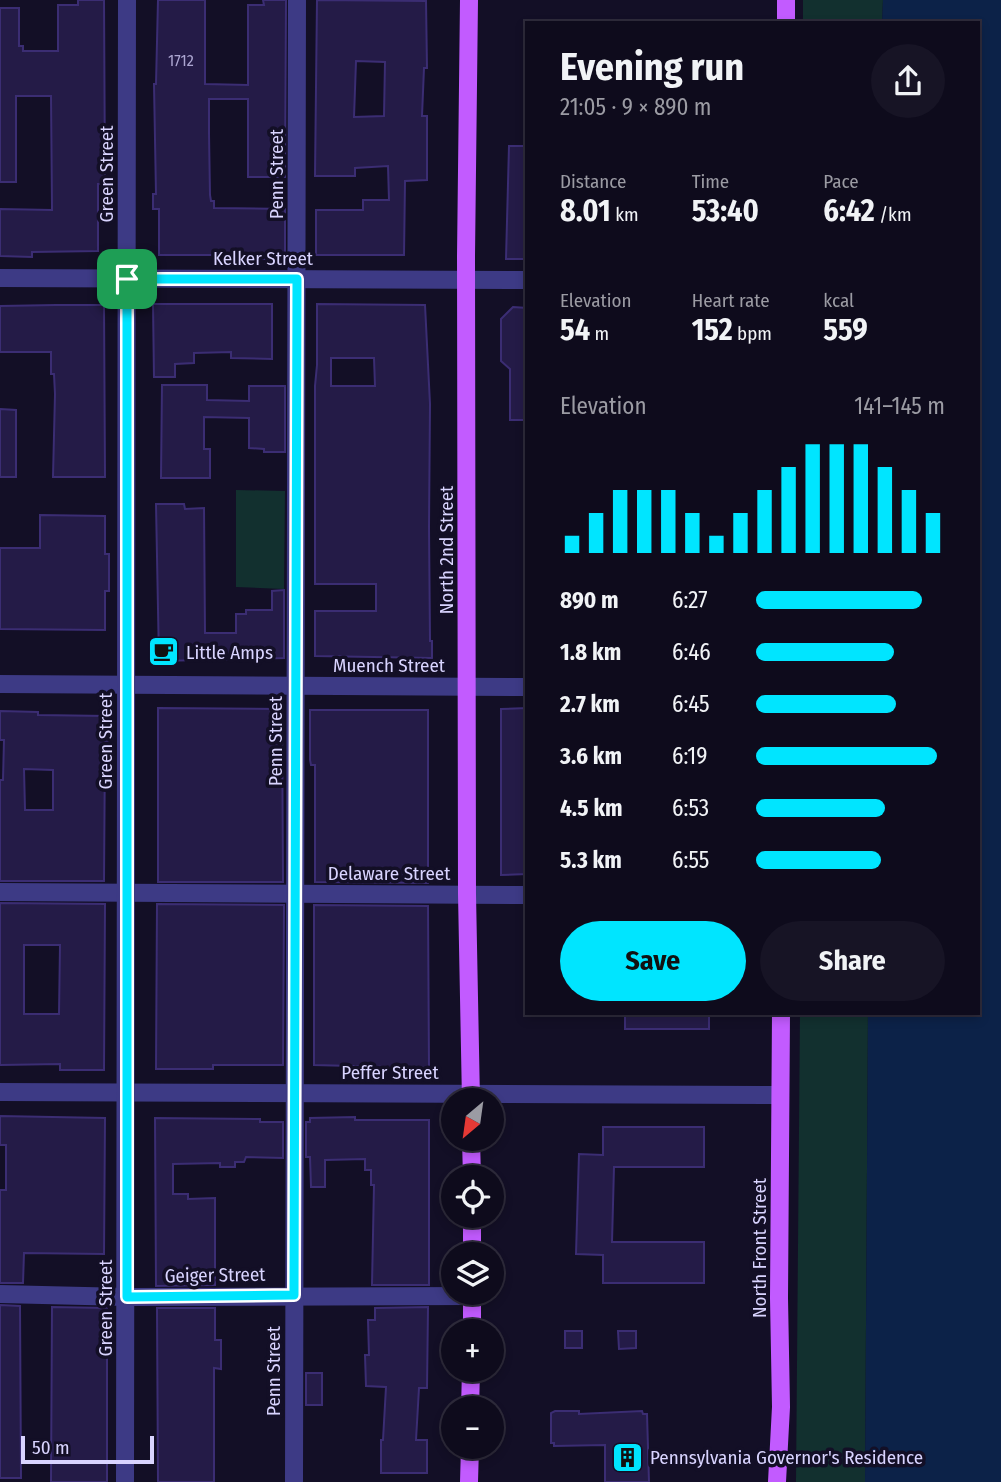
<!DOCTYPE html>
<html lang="en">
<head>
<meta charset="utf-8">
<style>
  :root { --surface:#0e0b1c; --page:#171425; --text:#f1f3f6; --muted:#9b9ba3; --line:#2e2b3b; --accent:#00e5ff }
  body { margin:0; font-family:"Fira Sans Condensed",sans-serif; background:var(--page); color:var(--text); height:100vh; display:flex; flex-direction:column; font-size:26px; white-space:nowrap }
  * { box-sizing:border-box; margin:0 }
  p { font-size:23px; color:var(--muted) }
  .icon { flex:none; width:38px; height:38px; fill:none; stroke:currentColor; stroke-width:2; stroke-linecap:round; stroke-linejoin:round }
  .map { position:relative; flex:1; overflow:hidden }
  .sheet { position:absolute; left:525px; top:21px; width:455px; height:994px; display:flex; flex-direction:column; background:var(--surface); border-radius:0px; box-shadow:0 4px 10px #0003,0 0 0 2px var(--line) }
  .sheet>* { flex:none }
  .needle { width:46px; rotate:209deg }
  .fabs { position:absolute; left:441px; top:1088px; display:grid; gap:14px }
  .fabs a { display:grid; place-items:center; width:63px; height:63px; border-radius:50%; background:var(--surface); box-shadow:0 4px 10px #0003,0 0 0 2px var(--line); font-size:35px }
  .scale { position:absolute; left:21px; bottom:18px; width:133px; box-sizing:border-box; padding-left:7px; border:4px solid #d9d4ff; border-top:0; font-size:19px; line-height:24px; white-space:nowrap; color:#d9d4ff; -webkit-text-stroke:5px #130f26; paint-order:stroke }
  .pin { position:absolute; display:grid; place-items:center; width:60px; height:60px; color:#fff; margin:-30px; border-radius:14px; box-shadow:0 4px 10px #0006 }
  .round { display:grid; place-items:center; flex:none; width:74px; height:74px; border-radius:37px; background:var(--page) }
  .headline { display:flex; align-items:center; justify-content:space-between; height:119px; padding:0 35px }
  h1 { font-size:38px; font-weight:700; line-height:52px }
  .metrics { display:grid; grid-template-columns:repeat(3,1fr); gap:10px; height:119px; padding:7px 35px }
  .metrics div { display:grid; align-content:center }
  .metrics b { font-size:30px; font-weight:700 }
  .metrics small { font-size:19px; font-weight:400 }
  .metrics p { font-size:19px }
  .chart { height:196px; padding:14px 35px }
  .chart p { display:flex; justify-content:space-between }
  .chart svg { width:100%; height:126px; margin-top:7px; stroke:var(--accent); stroke-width:6 }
  .cta { display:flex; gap:14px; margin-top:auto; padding:14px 35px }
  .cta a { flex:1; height:80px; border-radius:42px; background:var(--accent); color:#111; font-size:28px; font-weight:700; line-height:80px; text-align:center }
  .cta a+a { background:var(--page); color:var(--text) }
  ul { padding:0 35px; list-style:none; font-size:23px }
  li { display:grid; grid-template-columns:112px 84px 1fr; align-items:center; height:52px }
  li i { height:18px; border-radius:9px; background:var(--accent) }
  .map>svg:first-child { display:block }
</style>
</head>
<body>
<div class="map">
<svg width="1001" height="1482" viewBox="0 0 1001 1482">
  <rect width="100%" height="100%" fill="#130f26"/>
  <g fill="#12302f">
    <path d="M 803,0 L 883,0 L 882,23 L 803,23 Z"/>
    <path d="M 236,490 L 285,491 L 284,589 L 236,587 Z"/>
    <path d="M 800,1013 L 868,1013 L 865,1482 L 796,1482 Z"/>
  </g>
  <path fill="#0c2248" d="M 883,0 L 1001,0 L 1001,1482 L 865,1482 L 868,1013 L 978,1013 L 978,23 L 882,23 Z"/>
  <g fill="#241b47" stroke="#3b2d73" stroke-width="2" fill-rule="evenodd">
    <path d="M 78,0 L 104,0 L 105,184 L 98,184 L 98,251 L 32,252 L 32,257 L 0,256 L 0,209 L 52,210 L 52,206 L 51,96 L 16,96 L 16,182 L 0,182 L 0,8 L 19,8 L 19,46 L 23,46 L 23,51 L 58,51 L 58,5 L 78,5 Z"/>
    <path d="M 158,0 L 205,0 L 205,84 L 248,85 L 248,5 L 264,5 L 263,0 L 286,0 L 285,177 L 248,177 L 248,99 L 209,99 L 209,134 L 210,195 L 211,201 L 214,201 L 214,208 L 285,209 L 285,255 L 274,255 L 274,259 L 247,259 L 247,255 L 159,255 L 159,209 L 153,209 L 153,194 L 156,194 L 154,84 L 156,84 Z"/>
    <path d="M 317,0 L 426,1 L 427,68 L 424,68 L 422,116 L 427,116 L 427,180 L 405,181 L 404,255 L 316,255 L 316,210 L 363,210 L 363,200 L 389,200 L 388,166 L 355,168 L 355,176 L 315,176 ZM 356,61 L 385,62 L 384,116 L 354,117 Z"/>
    <path d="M 509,146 L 527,146 L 527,259 L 506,259 Z"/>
    <path d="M 153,304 L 272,304 L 272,359 L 231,358 L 231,352 L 194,353 L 194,363 L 175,364 L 175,377 L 154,377 Z"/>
    <path d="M 317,304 L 425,305 L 430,404 L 429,527 L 430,641 L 432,641 L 432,658 L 315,656 L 315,611 L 376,611 L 376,584 L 315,584 L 315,386 L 317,365 ZM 331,358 L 374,358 L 375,386 L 331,386 Z"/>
    <path d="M 56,305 L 104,305 L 105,477 L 53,477 L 55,394 L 54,374 L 51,374 L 51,352 L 0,352 L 0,306 Z"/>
    <path d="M 513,307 L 527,308 L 526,420 L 510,420 L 510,369 L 501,361 L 501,319 Z"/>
    <path d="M 162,385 L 207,385 L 207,400 L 249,401 L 249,386 L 285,386 L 285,452 L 264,452 L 264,449 L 249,448 L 249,418 L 204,417 L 204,449 L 210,449 L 210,478 L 161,478 Z"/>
    <path d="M 0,409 L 16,410 L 16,477 L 0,477 Z"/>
    <path d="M 156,504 L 184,504 L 185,509 L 204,508 L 205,633 L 236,633 L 236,614 L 246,614 L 246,610 L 272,610 L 272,591 L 284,590 L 284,658 L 159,661 Z"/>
    <path d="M 40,515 L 105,516 L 105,554 L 109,554 L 109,591 L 105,591 L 105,630 L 0,629 L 0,548 L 40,548 Z"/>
    <path d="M 158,708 L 282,709 L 283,882 L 158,882 Z"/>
    <path d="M 527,708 L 527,874 L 501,875 L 501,709 Z"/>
    <path d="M 310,710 L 428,710 L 428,883 L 315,882 L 315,765 L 311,765 L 310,760 Z"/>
    <path d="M 0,711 L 38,712 L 38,715 L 107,716 L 108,742 L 105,742 L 104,881 L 0,881 L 0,780 L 3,780 L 4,740 L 0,740 ZM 24,769 L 53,770 L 53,810 L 25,810 Z"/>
    <path d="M 0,903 L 105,904 L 104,1070 L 60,1070 L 60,1064 L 0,1065 ZM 24,945 L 60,945 L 59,1014 L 24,1014 Z"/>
    <path d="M 157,904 L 284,905 L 283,1065 L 213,1065 L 213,1069 L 156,1069 Z"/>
    <path d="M 314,905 L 428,906 L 429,1068 L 314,1065 Z"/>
    <rect x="625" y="1013" width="84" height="16"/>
    <path d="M 0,1116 L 105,1118 L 104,1254 L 24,1253 L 23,1283 L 0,1283 L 0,1190 L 6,1190 L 6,1145 L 0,1145 Z"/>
    <path d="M 355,1117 L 355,1120 L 429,1120 L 429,1285 L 372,1285 L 374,1185 L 371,1185 L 371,1170 L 365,1170 L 365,1159 L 325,1160 L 325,1187 L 311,1187 L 310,1157 L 306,1157 L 306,1122 L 310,1122 L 310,1118 Z"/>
    <path d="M 155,1118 L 260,1119 L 260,1122 L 283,1122 L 283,1158 L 246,1157 L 244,1162 L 235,1162 L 235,1167 L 220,1167 L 220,1163 L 173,1164 L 173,1194 L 188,1194 L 188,1199 L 215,1198 L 215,1285 L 156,1286 Z"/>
    <path d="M 603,1127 L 704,1127 L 704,1167 L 614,1167 L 612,1242 L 704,1242 L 704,1283 L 603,1283 L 603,1255 L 576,1254 L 579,1154 L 603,1155 Z"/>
    <path d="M 0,1305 L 20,1306 L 21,1478 L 0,1478 Z"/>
    <path d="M 52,1307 L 107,1308 L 107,1482 L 51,1482 Z"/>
    <path d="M 428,1307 L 427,1388 L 419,1388 L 416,1440 L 427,1440 L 427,1473 L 381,1473 L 381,1440 L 383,1440 L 386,1387 L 366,1386 L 365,1355 L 369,1355 L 368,1320 L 375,1320 L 375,1308 Z"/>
    <path d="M 157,1308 L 215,1308 L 215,1340 L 221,1340 L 221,1369 L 214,1368 L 214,1482 L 158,1482 Z"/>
    <rect x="565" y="1331" width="17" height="17"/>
    <path d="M 618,1331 L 636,1331 L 636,1348 L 619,1349 Z"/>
    <rect x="306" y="1373" width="16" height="32"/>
    <path d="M 555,1411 L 579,1411 L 579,1414 L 642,1411 L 643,1414 L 647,1414 L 649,1482 L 605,1482 L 605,1445 L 554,1446 L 554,1443 L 551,1443 L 551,1413 Z"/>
  </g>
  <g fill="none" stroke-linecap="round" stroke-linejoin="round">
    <g stroke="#3d3a85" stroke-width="18">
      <path d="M 0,278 L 527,280"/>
      <path d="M 0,684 L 527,687"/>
      <path d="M 0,892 L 527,895"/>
      <path d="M 0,1092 L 780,1095"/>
      <path d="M 0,1294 L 127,1297 L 472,1296"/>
      <path d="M 125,1482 L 127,0"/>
      <path d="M 294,1482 L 297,0"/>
    </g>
    <g stroke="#c25bff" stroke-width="18">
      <path d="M 469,0 L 466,256 L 467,894 L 471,1101"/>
      <path d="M 786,0 L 786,23"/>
      <path d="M 471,1139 L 472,1178"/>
      <path d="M 472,1216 L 472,1255"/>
      <path d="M 472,1332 L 472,1293"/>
      <path d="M 470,1409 L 471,1370"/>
      <path d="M 469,1482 L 470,1447"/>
      <path d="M 777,1482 L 781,1407 L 779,1298 L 781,1013"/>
    </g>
  </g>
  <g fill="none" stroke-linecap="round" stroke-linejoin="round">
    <defs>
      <path id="route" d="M 127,279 L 297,279 L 294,1295 L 127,1297 Z"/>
    </defs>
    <use href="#route" stroke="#fff" stroke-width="14"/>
    <use href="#route" stroke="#00e5ff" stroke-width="9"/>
  </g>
  <defs>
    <symbol id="cafe-square" viewBox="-11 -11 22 22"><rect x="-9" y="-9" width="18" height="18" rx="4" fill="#00e5ff" stroke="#130f26"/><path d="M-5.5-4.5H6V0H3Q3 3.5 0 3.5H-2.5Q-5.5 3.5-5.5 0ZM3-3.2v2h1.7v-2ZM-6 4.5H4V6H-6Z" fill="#111"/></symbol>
    <symbol id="building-square" viewBox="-11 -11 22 22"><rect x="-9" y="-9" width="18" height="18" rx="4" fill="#00e5ff" stroke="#130f26"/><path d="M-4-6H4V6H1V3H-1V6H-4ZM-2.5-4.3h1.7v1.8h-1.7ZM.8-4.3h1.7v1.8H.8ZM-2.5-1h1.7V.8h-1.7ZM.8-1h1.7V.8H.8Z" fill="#111"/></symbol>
  </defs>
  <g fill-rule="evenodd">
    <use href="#cafe-square" x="146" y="634" width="35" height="35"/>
    <use href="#building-square" x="610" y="1440" width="35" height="35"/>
  </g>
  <g text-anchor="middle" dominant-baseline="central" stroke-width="7" stroke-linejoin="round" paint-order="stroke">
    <g font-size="16" fill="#aca6d1">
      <text x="181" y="60">1712</text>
    </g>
    <g font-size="19" fill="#d9d4ff" stroke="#130f26">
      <text transform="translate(106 174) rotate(-90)">Green Street</text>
      <text transform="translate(276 174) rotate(-90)">Penn Street</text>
      <text x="263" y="258">Kelker Street</text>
      <text transform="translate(446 550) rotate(-90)">North 2nd Street</text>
      <text x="389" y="665">Muench Street</text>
      <text transform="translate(105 741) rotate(-90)">Green Street</text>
      <text transform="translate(275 741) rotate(-90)">Penn Street</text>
      <text x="389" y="873">Delaware Street</text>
      <text x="390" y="1072">Peffer Street</text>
      <text transform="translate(759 1248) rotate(-90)">North Front Street</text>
      <text transform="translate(215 1275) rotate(-1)">Geiger Street</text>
      <text transform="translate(105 1308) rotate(-90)">Green Street</text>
      <text transform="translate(273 1371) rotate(-90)">Penn Street</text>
    </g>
    <g font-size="19" fill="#d9d4ff" stroke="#130f26" text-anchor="start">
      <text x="186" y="652">Little Amps</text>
      <text x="650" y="1457">Pennsylvania Governor's Residence</text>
    </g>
  </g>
</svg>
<div class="fabs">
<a><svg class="needle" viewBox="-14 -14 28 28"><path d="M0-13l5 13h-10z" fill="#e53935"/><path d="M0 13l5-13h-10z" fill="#9b9ba3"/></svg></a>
<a><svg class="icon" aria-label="locate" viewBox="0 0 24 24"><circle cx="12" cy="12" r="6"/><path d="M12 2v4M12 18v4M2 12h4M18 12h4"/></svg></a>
<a><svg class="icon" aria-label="layers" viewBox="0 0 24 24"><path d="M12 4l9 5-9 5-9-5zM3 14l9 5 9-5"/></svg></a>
<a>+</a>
<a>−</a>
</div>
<div class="scale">50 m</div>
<div class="pin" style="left:127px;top:279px;background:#1e9e55"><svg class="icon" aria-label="arrive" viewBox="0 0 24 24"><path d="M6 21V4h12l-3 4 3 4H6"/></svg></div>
<section class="sheet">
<div class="headline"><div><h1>Evening run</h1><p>21:05 · 9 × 890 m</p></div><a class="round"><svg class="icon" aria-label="share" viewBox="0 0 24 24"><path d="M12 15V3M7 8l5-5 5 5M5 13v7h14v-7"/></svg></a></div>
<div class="metrics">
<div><p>Distance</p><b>8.01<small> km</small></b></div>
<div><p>Time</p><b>53:40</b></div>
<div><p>Pace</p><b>6:42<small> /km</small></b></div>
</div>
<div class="metrics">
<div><p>Elevation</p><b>54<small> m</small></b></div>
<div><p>Heart rate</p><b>152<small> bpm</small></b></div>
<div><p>kcal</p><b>559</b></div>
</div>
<div class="chart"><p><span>Elevation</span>141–145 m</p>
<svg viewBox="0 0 160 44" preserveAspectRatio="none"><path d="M5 44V38M15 44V30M25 44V22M35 44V22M45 44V22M55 44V30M65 44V38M75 44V30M85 44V22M95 44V14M105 44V6M115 44V6M125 44V6M135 44V14M145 44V22M155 44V30"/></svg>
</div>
<ul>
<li><b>890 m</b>6:27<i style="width:88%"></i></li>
<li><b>1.8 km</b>6:46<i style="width:73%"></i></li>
<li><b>2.7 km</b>6:45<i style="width:74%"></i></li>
<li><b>3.6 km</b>6:19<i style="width:96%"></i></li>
<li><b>4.5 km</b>6:53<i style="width:68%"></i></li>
<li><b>5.3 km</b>6:55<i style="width:66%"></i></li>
</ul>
<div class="cta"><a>Save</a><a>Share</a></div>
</section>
</div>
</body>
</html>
